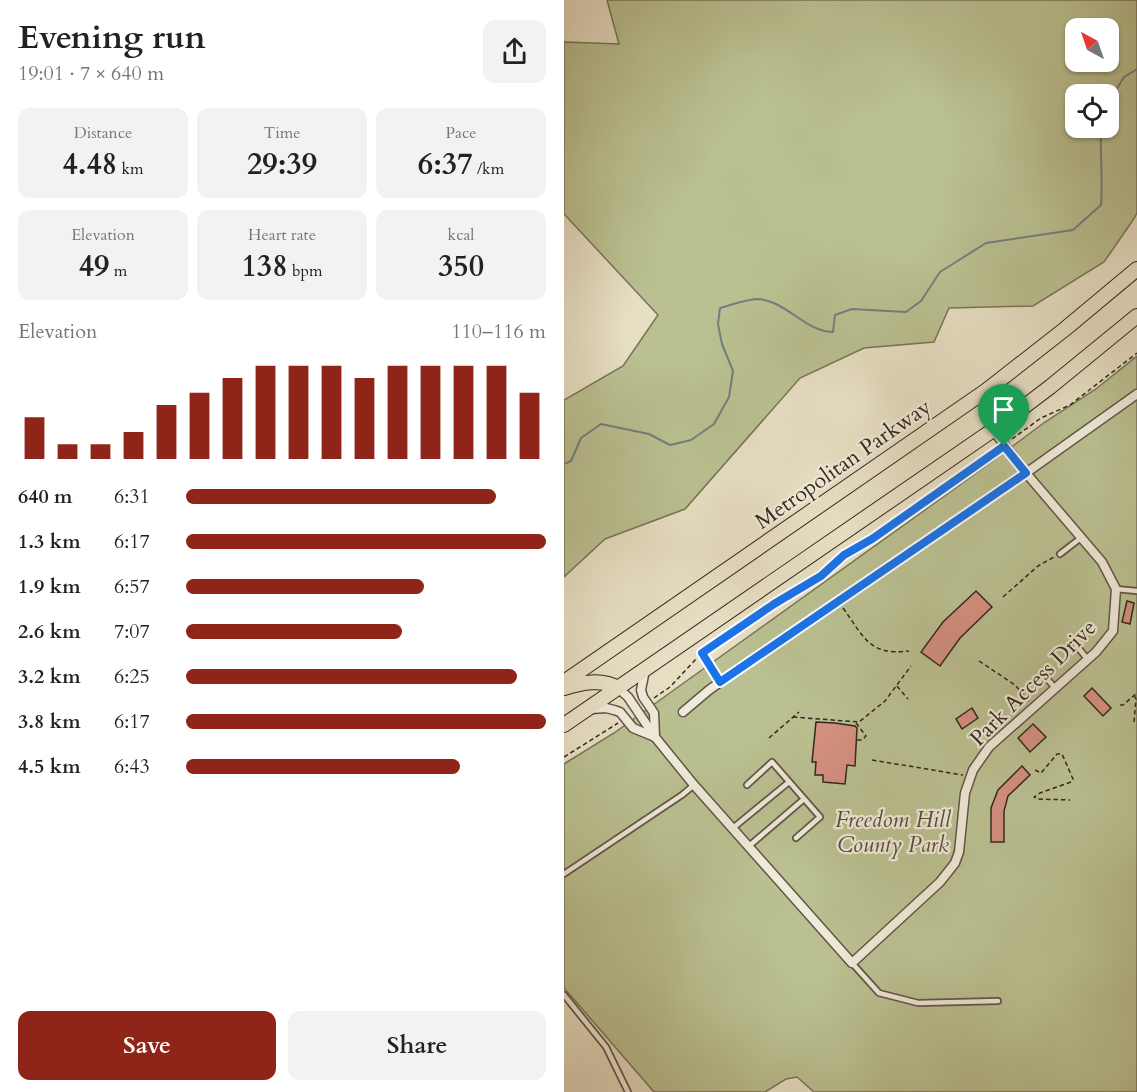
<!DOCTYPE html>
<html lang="en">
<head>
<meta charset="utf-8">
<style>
  :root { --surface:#fff; --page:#f2f2f2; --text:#222; --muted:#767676; --accent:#8f2418 }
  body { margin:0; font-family:Cardo,serif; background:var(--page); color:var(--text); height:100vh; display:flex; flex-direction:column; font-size:22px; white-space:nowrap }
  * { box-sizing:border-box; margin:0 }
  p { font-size:20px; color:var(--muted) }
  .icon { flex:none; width:33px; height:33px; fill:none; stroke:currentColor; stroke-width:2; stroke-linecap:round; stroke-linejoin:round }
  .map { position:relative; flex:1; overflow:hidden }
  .side { display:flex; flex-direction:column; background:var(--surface); width:564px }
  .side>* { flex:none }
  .needle { width:39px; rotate:320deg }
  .controls { position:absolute; left:501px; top:18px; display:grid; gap:12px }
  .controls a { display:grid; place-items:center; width:54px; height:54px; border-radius:12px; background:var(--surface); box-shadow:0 2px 4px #0004; font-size:30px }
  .pin { position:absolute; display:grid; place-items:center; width:51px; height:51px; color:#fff; margin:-62px -26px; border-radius:50% 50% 50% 0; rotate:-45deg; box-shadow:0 0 6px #0007 }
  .pin .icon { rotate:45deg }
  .round { display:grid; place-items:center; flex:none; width:63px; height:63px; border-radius:12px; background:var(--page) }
  .head { display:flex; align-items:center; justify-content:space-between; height:102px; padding:0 18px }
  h1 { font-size:33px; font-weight:600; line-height:45px }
  .metrics { display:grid; grid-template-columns:repeat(3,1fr); gap:9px; height:102px; padding:6px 18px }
  .metrics div { display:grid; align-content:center; border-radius:12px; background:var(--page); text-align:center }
  .metrics b { font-size:30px; font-weight:600 }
  .metrics small { font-size:16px; font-weight:400 }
  .metrics p { font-size:16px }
  .chart { height:168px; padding:12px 18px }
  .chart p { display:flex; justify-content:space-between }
  .chart svg { width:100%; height:108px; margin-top:6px; stroke:var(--accent); stroke-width:6 }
  .button { display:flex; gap:12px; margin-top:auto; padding:12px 18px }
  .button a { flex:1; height:69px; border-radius:12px; background:var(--accent); color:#fff; font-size:24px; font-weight:600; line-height:69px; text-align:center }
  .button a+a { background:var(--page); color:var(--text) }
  ul { padding:0 18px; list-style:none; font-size:20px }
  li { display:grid; grid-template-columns:96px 72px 1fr; align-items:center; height:45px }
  li i { height:15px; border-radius:8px; background:var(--accent) }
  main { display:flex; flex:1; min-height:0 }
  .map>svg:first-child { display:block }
</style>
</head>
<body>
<main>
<section class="side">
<div class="head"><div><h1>Evening run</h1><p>19:01 · 7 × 640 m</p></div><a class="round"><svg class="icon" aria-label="share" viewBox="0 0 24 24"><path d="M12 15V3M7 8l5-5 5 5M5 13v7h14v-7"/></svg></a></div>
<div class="metrics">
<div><p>Distance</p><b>4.48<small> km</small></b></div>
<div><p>Time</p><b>29:39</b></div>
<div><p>Pace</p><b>6:37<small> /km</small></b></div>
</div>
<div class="metrics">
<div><p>Elevation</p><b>49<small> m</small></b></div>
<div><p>Heart rate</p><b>138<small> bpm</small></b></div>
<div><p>kcal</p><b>350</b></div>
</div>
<div class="chart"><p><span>Elevation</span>110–116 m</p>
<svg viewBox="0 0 160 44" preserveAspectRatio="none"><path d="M5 44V27M15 44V38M25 44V38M35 44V33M45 44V22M55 44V17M65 44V11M75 44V6M85 44V6M95 44V6M105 44V11M115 44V6M125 44V6M135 44V6M145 44V6M155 44V17"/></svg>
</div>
<ul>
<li><b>640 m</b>6:31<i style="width:86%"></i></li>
<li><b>1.3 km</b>6:17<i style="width:100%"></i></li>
<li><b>1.9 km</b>6:57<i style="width:66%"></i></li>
<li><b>2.6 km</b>7:07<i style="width:60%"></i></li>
<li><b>3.2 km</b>6:25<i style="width:92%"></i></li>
<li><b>3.8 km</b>6:17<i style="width:100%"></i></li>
<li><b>4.5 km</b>6:43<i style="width:76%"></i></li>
</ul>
<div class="button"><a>Save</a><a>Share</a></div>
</section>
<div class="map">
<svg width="573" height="1092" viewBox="0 0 573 1092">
  <rect width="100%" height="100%" fill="#e7dfc4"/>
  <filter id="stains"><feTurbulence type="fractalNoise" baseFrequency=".00333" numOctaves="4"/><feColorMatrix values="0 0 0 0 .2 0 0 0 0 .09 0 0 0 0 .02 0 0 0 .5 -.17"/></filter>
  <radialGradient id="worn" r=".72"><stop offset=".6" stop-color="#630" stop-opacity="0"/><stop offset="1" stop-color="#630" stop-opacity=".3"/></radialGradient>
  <g fill="#bac091" stroke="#787457" stroke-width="1.5" fill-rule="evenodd">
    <path d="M 43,0 L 573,0 L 573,213 L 569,220 L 540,262 L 469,306 L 385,308 L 370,342 L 300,348 L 236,378 L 121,509 L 41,539 L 0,577 L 0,400 L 59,366 L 94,315 L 0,214 L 0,42 L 55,44 ZM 544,28 L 544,62 L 512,62 L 512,28 ZM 544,94 L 544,128 L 512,128 L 512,94 Z"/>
    <path d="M 573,356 L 573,1092 L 250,1092 L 233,1077 L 222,1079 L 201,1092 L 90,1092 L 0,988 L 0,764 L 50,733 L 418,469 L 481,422 L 532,389 Z"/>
  </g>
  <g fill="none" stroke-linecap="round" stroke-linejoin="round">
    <g stroke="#727f7e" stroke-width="2">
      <path d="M 544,103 L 560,77 L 573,69"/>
      <path d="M 0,464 L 7,461 L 17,438 L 37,424 L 85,434 L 106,445 L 127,440 L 150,424 L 165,397 L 169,371 L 158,344 L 154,324 L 156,308 C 167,305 180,300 192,299 C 221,299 241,332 269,332 L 271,315 L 288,309 L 342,312 L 357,301 L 376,272 L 422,243 L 509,230 L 537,205 C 539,179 536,154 537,128"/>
    </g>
  </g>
  <g fill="#d49080" stroke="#35271d" stroke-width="1.5">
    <path d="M 412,591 L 428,607 L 396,638 L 376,666 L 357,652 L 379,622 Z"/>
    <path d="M 563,601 L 570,603 L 566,624 L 558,622 Z"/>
    <path d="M 528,688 L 547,708 L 539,716 L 520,696 Z"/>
    <path d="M 408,708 L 414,718 L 398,729 L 392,719 Z"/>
    <path d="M 252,722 L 271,723 L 291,726 L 293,728 L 291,766 L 283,765 L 281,784 L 259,782 L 259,775 L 251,775 L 252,762 L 248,762 Z"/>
    <path d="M 469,724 L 482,737 L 466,752 L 454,738 Z"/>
    <path d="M 458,766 L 466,775 L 444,796 L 440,811 L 440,842 L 427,842 L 427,808 L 434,790 Z"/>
  </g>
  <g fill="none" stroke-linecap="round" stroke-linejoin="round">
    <defs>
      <g id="service">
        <path d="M 496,554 L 518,537"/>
        <path d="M 552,589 L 573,591"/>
        <path d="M 512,645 L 524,660"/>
        <path d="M 479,674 L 491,688"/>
        <path d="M 183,785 L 208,762 L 256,817 L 232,838"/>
        <path d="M 169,828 L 225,782"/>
        <path d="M 185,846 L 240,799"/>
        <path d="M 0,874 L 118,795 L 130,785"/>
        <path d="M 288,963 L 315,993 L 354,1003 L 434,1001"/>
        <path d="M 0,995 L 42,1047 L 64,1092"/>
      </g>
      <g id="minor">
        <path d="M 81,670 L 77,690 L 79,697 L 90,713 L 91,737"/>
        <path d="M 54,688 L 64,697 L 91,737 L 130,785 L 288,963 L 376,882 L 391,863 L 395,852 L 401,793 L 409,770 L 425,747 L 532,652 L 549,631 L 552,589 L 538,562 L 462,473 L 429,430"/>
        <path d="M 27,709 L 42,708 L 50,710 L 56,712 L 69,728 L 91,737"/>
        <path d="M 119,712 L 145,690 L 176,668 L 462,473 L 573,394"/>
      </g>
      <g id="primary">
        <path d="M 423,390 C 438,399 442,410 434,426"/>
        <path d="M 0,682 L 423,390 L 501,329 L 573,269"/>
        <path d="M 0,688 C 17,683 37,678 54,688"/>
        <path d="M 0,725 L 429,430 L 486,387 L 573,316"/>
      </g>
    </defs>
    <use href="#service" stroke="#625547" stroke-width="8"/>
    <use href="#minor" stroke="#625547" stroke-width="11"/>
    <use href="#primary" stroke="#35271d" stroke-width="16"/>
    <g stroke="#35271d" stroke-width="1.5" stroke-dasharray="4.5 3" stroke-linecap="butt">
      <path d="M 448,439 L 477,418 L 506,405 L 573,353"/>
      <path d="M 439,597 L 474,566 L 490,557"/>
      <path d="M 279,608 C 300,637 305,656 345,651"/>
      <path d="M 139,653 L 153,674"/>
      <path d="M 415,661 L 451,685 L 465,701"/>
      <path d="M 333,686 L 344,699"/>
      <path d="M 90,698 L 106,687 L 132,659 L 145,648 L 210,604 L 257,576 L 280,555 L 308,539 L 432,451"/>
      <path d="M 556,705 L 559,705 L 573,693"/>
      <path d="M 229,717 L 295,722 L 321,701 L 347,666"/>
      <path d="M 570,722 L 572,699 L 570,695"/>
      <path d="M 292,723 L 302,736 L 298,740 L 292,740"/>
      <path d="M 205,738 L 235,712"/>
      <path d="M 0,757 L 54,723"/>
      <path d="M 308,760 L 399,775"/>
      <path d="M 471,770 L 477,773 L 493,754 L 498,754 L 509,779 L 507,782 L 476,793 L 470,797 L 474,799 L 506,800"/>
    </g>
    <use href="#service" stroke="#efead9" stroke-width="4.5"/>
    <use href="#minor" stroke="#efead9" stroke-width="8"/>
    <use href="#primary" stroke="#e7dfc4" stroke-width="14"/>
  </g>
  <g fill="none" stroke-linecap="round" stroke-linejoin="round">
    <defs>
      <path id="route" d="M 440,446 L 462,473 L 156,682 L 138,653 L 210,604 L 257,576 L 280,555 L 308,539 Z"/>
    </defs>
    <use href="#route" stroke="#fff" stroke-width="12"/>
    <use href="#route" stroke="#1a73e8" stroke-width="8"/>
  </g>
  <g text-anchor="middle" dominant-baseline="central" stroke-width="4.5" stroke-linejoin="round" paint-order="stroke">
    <g font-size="22" fill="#35271d" stroke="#efead9">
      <text transform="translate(279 464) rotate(-35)">Metropolitan Parkway</text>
      <text transform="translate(469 683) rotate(-45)">Park Access Drive</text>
    </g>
    <g font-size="22" font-style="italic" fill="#564d3a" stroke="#efead9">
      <text x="329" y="820">Freedom Hill<tspan x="329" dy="25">County Park</tspan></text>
    </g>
  </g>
  <rect width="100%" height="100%" filter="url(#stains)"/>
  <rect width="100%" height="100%" fill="url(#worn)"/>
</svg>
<div class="controls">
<a><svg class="needle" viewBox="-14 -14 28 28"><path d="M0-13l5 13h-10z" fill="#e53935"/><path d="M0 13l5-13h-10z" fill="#767676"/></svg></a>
<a><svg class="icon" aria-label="locate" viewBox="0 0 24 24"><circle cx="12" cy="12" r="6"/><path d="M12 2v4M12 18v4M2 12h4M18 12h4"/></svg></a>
</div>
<div class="pin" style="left:440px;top:446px;background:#1e9e55"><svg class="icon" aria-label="arrive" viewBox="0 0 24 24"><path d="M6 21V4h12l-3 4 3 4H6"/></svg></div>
</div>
</main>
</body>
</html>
